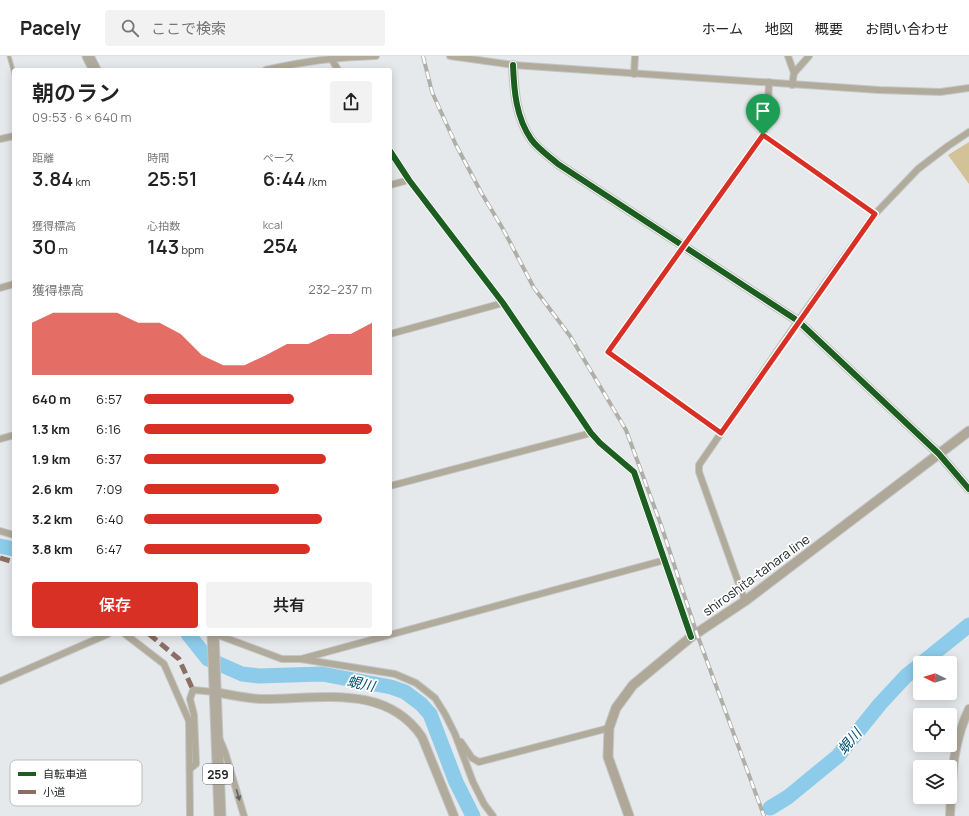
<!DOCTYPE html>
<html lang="ja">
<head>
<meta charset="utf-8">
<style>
  :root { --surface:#fff; --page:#f2f2f2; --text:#222; --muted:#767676; --line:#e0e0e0; --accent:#d93025 }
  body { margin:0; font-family:Manrope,"Noto Sans JP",sans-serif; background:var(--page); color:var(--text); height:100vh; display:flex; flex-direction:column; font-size:15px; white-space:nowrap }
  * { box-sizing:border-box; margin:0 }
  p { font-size:13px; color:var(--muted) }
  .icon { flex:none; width:22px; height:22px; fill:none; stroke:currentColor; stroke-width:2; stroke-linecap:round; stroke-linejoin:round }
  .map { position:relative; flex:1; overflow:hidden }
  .drawer { position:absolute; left:12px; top:12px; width:380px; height:568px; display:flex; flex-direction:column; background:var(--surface); border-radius:4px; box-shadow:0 2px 10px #0003 }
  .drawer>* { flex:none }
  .needle { width:26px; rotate:275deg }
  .tools { position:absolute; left:913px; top:600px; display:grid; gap:8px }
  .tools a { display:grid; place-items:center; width:44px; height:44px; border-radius:4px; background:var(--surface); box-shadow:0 2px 10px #0003; font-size:20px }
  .pin { position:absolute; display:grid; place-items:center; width:34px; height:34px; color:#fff; margin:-41px -17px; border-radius:50% 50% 50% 0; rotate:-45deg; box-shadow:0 0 4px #0007 }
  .pin .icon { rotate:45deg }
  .round { display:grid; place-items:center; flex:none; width:42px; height:42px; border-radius:4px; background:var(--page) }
  .overview { display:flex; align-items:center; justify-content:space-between; height:68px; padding:0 20px }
  h1 { font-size:22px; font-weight:600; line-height:30px }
  .figures { display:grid; grid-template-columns:repeat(3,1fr); gap:6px; height:68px; padding:4px 20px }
  .figures div { display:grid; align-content:center }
  .figures b { font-size:20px; font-weight:600 }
  .figures small { font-size:11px; font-weight:400 }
  .figures p { font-size:11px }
  .chart { height:112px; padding:8px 20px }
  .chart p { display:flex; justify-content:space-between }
  .chart svg { width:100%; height:72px; margin-top:4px; fill:var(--accent); opacity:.7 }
  .button { display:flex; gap:8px; margin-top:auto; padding:8px 20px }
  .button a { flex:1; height:46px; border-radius:4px; background:var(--accent); color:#fff; font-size:16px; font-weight:600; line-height:46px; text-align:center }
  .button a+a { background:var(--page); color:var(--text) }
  ul { padding:0 20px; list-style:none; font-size:13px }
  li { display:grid; grid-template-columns:64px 48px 1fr; align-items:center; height:30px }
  li i { height:10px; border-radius:5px; background:var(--accent) }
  header { display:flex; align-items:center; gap:24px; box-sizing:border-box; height:56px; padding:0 20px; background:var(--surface); border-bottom:1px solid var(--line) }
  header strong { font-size:19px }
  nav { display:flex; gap:22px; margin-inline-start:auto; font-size:14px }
  .search { width:280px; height:36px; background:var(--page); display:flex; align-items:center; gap:10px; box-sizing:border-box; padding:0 14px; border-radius:4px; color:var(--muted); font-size:15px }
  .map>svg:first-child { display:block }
</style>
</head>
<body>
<header>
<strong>Pacely</strong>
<div class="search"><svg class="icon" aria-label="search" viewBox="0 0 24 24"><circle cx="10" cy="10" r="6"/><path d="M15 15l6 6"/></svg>ここで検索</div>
<nav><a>ホーム</a><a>地図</a><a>概要</a><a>お問い合わせ</a></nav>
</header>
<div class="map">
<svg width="969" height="760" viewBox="0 0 969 760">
  <rect width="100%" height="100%" fill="#e6e9eb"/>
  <path fill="#d3c297" d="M 969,86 L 969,128 L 948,99 Z"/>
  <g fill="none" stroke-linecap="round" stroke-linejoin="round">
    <g stroke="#8ccbea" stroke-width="15">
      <path d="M 0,490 L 14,493"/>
      <path d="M 188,578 L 208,603 L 242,618 L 259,620 L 322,618 L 391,631 L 405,636 L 421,648 L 430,658 L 456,726 L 473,760"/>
      <path d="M 922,607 L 969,569"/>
      <path d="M 770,752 L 788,741 L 838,700 L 880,648 L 906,620 L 920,609"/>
    </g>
    <defs>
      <path id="service" d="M 9,0 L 14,18"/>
      <g id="minor">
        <path d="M 450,0 L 513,9 L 879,34 L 940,36 L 969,32"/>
        <path d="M 788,0 L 794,17 L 792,29"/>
        <path d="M 331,2 L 338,14"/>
        <path d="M 266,14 C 303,5 339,1 376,0"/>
        <path d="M 794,17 L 809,0"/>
        <path d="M 634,18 L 635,0"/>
        <path d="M 763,79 L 875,158"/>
        <path d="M 0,83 L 14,80"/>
        <path d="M 390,95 L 409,124 L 503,247 L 591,377 L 600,387 L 634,416 L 691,581"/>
        <path d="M 390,129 L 409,124"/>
        <path d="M 0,232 L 14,228"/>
        <path d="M 390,278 L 503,247"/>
        <path d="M 721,377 L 608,296 L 763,79 L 768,50 L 769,26"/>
        <path d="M 0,383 L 14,379"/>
        <path d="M 390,430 L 591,377"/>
        <path d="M 0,475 L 14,479"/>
        <path d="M 745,545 L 699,416 L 699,409 L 798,265 L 875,158 L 918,113 L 948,90 L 969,76"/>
        <path d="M 125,578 L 164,608 L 189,665 L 190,760"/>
        <path d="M 215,578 L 282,603 L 301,603 L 395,618 L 416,627 L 435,642 L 445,658 L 455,678 L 473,726 L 484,748 L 493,760"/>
        <path d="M 301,603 L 665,504"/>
        <path d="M 0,625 L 108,578"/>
        <path d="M 220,684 L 225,696 L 244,760"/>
        <path d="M 461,686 L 472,702 L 479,706 L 609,672"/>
        <path d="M 190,713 L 196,708 L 194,659 L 190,643 L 193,634 L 215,636"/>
      </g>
      <g id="tertiary">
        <path d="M 513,9 C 514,35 516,61 531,83 C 538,93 549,100 558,108 L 798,265 L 939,398 L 969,433"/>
        <path d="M 215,636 C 230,639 245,642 260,643 C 316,644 385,626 422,681 L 454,760"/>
        <path d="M 950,760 C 952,721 952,689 969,653"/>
      </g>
      <path id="secondary" d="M 629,760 L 608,701 L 609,672 L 616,652 L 633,629 L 691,581 L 745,545 L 969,375"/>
      <g id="trunk">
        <path d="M 88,0 L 95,14"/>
        <path d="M 213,578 L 220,760"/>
      </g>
    </defs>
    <use href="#service" stroke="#c4c6c7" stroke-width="5"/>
    <use href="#minor" stroke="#c4c6c7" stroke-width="8"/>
    <use href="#tertiary" stroke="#c4c6c7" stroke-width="10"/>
    <use href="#secondary" stroke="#c4c6c7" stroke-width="11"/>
    <use href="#trunk" stroke="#c4c6c7" stroke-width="13"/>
    <use href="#service" stroke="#b1ab9c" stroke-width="3"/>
    <use href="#minor" stroke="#b1ab9c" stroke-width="6"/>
    <use href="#tertiary" stroke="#b1ab9c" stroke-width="8"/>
    <use href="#secondary" stroke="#afa899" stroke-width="9"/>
    <use href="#trunk" stroke="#b0ab9d" stroke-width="11"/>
    <defs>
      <path id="rail" d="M 423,0 L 432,36 L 456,89 L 482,138 L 503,173 L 534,232 L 570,280 L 626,374 L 661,469 L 697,578 L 764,760"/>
    </defs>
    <use href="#rail" stroke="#b0aea9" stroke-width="4"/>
    <use href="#rail" stroke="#fff" stroke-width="2.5" stroke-dasharray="8" stroke-linecap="butt"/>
    <g stroke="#8d6e63" stroke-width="5" stroke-dasharray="10 5" stroke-linecap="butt">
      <path d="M 0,502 L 14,506"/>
      <path d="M 149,578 L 179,603 L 193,634"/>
    </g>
    <defs>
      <g id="cycleway">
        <path d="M 513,9 C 514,35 516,61 531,83 C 538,93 549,100 558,108 L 798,265 L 939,398 L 969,433"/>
        <path d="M 390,95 L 409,124 L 503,247 L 591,377 L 600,387 L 634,416 L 691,581"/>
      </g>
    </defs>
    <use href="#cycleway" stroke="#fff" stroke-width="8"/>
    <use href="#cycleway" stroke="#1b5e20" stroke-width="6"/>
  </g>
  <defs><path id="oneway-solid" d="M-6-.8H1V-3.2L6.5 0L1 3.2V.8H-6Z"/></defs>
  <use fill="#63625c" href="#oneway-solid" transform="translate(238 739) rotate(73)"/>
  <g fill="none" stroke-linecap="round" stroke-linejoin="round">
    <defs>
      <path id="route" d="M 763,79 L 875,158 L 721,377 L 608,296 Z"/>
    </defs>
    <use href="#route" stroke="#fff" stroke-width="8"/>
    <use href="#route" stroke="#d93025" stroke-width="5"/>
  </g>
  <g text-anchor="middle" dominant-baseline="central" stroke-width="3.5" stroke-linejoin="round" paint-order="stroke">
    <rect fill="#fff" stroke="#656768" stroke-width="1" x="203" y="708" width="30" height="20" rx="3"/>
    <g font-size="12" font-weight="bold" fill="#232627">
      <text x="218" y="718">259</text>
    </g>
    <g font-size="13" fill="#232627" stroke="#fff">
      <text transform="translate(756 519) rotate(-36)">shiroshita-tahara line</text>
    </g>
    <g font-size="14" font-style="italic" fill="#004e6b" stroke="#fff">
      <text transform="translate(361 627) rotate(12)">蜆川</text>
      <text transform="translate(849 685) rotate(-50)">蜆川</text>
    </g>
  </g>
  <rect x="10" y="704" width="132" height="46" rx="6" fill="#fff" stroke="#bdbebe" stroke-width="1"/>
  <rect x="18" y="716" width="18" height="4" fill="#1b5e20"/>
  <rect x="18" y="734" width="18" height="4" fill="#8d6e63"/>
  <g font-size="11" fill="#232627">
    <text x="43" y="722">自転車道</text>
    <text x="43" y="740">小道</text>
  </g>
</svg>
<div class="tools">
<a><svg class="needle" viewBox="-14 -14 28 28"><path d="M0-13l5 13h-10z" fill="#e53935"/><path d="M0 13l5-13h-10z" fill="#767676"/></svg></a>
<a><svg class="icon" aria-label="locate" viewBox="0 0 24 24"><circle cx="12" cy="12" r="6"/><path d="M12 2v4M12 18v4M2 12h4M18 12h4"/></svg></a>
<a><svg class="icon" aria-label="layers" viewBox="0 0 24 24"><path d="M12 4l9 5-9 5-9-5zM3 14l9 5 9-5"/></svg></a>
</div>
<div class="pin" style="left:763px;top:79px;background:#1e9e55"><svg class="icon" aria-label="arrive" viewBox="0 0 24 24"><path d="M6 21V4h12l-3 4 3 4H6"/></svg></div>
<section class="drawer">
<div class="overview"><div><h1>朝のラン</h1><p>09:53 · 6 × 640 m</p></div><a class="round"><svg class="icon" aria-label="share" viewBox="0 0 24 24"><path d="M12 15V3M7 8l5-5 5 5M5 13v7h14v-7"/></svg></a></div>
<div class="figures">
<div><p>距離</p><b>3.84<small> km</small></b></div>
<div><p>時間</p><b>25:51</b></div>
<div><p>ペース</p><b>6:44<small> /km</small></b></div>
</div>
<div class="figures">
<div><p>獲得標高</p><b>30<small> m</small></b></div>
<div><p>心拍数</p><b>143<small> bpm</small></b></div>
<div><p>kcal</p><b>254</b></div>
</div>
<div class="chart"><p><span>獲得標高</span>232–237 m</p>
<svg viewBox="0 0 160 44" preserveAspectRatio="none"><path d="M0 44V12L10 6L20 6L30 6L40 6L50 12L60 12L70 19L80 32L90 38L100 38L110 32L120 25L130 25L140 19L150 19L160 12V44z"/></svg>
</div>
<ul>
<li><b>640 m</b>6:57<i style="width:66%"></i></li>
<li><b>1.3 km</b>6:16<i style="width:100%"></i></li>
<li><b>1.9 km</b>6:37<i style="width:80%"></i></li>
<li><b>2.6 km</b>7:09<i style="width:59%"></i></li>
<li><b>3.2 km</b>6:40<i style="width:78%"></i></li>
<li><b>3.8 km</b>6:47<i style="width:73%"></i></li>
</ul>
<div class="button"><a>保存</a><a>共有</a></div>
</section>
</div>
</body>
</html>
